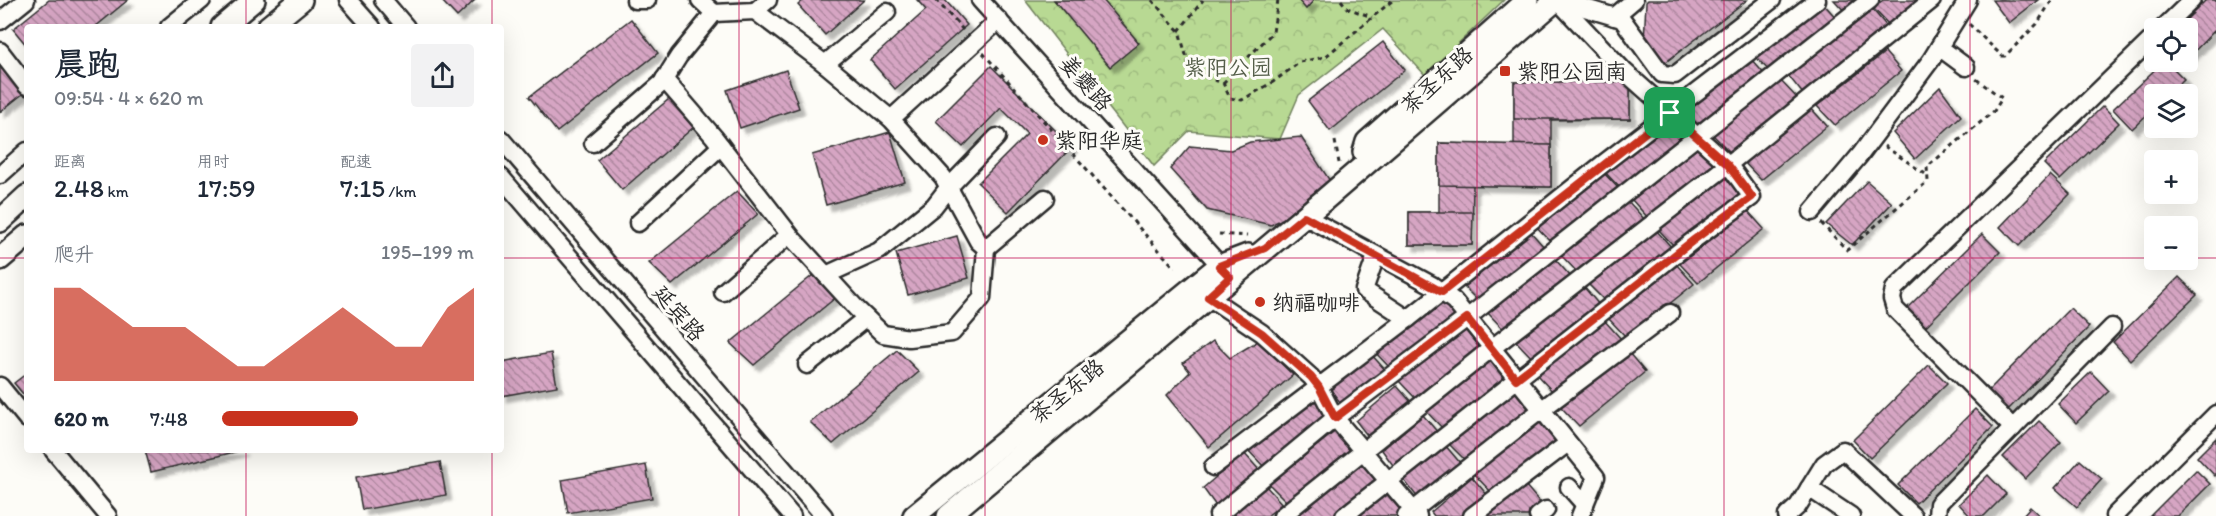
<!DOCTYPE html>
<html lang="zh">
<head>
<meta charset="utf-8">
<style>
  :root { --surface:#fff; --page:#f2f2f3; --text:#1f2937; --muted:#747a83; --accent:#c8321e }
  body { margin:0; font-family:Itim,"LXGW WenKai TC",sans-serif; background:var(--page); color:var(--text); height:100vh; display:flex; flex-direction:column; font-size:22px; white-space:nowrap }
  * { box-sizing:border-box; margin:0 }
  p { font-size:20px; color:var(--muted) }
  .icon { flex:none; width:33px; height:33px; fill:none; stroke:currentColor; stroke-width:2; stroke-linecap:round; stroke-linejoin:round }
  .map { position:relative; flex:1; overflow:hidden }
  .drawer { position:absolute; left:24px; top:24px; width:480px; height:429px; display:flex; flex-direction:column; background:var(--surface); border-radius:6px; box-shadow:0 6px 24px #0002 }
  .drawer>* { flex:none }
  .fabs { position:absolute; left:2144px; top:18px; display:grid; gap:12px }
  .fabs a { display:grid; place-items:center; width:54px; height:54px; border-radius:6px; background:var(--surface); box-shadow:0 6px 24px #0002; font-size:30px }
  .pin { position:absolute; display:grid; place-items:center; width:51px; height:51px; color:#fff; margin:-26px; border-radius:12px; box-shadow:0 3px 9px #0006 }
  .round { display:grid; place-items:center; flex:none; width:63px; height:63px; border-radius:6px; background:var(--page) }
  .headline { display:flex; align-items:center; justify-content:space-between; height:102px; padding:0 30px }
  h1 { font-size:33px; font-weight:600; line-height:45px }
  .figures { display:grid; grid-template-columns:repeat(3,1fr); gap:9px; height:102px; padding:6px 30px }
  .figures div { display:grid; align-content:center }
  .figures b { font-size:26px; font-weight:600 }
  .figures small { font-size:16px; font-weight:400 }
  .figures p { font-size:16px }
  .chart { height:168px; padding:12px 30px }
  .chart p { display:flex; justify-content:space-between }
  .chart svg { width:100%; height:108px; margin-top:6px; fill:var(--accent); opacity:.7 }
  ul { padding:0 30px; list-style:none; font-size:20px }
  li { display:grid; grid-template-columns:96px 72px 1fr; align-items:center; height:45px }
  li i { height:15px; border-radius:8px; background:var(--accent) }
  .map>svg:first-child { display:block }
</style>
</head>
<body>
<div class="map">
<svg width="2216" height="516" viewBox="0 0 2216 516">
  <defs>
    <pattern id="park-crowns" width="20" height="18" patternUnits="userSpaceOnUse" patternTransform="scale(1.5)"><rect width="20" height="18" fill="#b8d993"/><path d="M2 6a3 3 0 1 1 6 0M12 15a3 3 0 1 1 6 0" fill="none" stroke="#9eba7f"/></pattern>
    <pattern id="building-back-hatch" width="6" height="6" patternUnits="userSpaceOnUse" patternTransform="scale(1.5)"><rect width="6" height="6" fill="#d6a5c3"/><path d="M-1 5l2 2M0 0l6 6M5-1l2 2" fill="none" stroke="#ae879f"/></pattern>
    <filter id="shadow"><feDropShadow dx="5.5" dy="5.5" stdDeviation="1.5" flood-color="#0004"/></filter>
  </defs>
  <rect width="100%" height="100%" fill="#fdfcf7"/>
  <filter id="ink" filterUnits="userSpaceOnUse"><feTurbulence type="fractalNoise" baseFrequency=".0167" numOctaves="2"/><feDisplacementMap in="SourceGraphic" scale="12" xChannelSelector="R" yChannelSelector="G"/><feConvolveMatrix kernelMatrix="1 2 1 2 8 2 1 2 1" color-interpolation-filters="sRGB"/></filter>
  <g filter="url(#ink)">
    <path fill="url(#park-crowns)" stroke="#72825f" stroke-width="1.5" d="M 1025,0 L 1504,0 L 1425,75 L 1383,29 L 1299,95 L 1280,139 L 1189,131 L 1154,166 Z"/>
    <g fill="url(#building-back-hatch)" stroke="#2b2b2b" stroke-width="1.5" filter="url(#shadow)">
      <path d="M 49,0 L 128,0 L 95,27 L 27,27 L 27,46 L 13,29 Z"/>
      <path d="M 441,0 L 475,0 L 457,17 Z"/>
      <path d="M 804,0 L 864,0 L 825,35 L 798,5 Z"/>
      <path d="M 917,0 L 945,0 L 967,25 L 895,89 L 870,60 L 926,10 Z"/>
      <path d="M 1054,0 L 1103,0 L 1139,43 L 1110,67 Z"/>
      <path d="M 1298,0 L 1314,0 L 1306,9 Z"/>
      <path d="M 1648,0 L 1747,0 L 1662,65 L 1644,42 L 1646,2 Z"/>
      <path d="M 1834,0 L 1867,0 L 1848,15 Z"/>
      <path d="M 1883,0 L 1923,0 L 1891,27 L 1873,8 Z"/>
      <path d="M 1992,0 L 2038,0 L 2009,23 Z"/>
      <path d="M 2206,0 L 2216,0 L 2216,29 L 2189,57 L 2187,55 L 2187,28 L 2178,28 Z"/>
      <path d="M 1822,2 L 1838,20 L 1772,74 L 1754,55 Z"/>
      <path d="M 1873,10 L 1889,29 L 1803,94 L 1787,74 Z"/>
      <path d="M 631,19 L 658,53 L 557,132 L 529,97 Z"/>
      <path d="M 1383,42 L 1405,70 L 1330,131 L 1308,101 Z"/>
      <path d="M 1885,52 L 1901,71 L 1835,125 L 1817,106 Z"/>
      <path d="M 1751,59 L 1767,77 L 1701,132 L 1683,113 Z"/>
      <path d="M 2163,62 L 2167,62 L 2184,79 L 2168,94 L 2154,94 L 2154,108 L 2132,129 L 2113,109 Z"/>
      <path d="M 0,65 L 24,93 L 0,112 Z"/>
      <path d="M 991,66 L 1072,147 L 1008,212 L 978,183 L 1027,134 L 1001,108 L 963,147 L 936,121 Z"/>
      <path d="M 786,70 L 799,108 L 740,128 L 727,90 Z"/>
      <path d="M 1780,80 L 1797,98 L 1730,152 L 1712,134 Z"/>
      <path d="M 1514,82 L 1630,82 L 1630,119 L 1551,120 L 1551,187 L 1473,185 L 1472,245 L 1409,245 L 1409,212 L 1439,212 L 1439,143 L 1514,145 Z"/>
      <rect x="1514" y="82" width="116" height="37"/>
      <path d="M 1940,87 L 1961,116 L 1915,159 L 1893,133 Z"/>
      <path d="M 669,99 L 696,125 L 622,190 L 597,160 Z"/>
      <path d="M 2103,106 L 2119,123 L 2060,180 L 2044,164 Z"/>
      <path d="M 1811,108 L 1827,126 L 1761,180 L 1743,161 Z"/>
      <path d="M 1671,116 L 1687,135 L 1621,189 L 1603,170 Z"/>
      <path d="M 890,132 L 905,182 L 826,205 L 812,155 Z"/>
      <path d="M 1301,137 L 1332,184 L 1286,217 L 1271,225 L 1207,210 L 1170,169 L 1190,146 L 1231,150 L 1250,142 Z"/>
      <path d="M 1439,143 L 1551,145 L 1551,187 L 1439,185 Z"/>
      <path d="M 1700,146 L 1716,164 L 1649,219 L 1632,200 Z"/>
      <path d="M 1602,171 L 1619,189 L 1552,243 L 1534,224 Z"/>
      <path d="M 2050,175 L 2070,194 L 2019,246 L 2000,227 Z"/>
      <path d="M 1726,176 L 1743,194 L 1676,248 L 1658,229 Z"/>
      <path d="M 1867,181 L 1892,203 L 1852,245 L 1826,224 Z"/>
      <path d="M 737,191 L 758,214 L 672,285 L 649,263 Z"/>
      <path d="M 1628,201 L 1644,219 L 1578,273 L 1560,254 Z"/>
      <path d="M 1748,211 L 1764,229 L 1698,283 L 1680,264 Z"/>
      <path d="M 1409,212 L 1473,212 L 1472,245 L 1409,245 Z"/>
      <path d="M 1529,230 L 1545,248 L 1479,302 L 1461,284 Z"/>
      <path d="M 1656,230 L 1672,248 L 1606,302 L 1588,284 Z"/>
      <path d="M 1982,234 L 2000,252 L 1921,331 L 1903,312 Z"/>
      <path d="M 957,236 L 969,278 L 908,295 L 896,253 Z"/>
      <path d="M 1555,259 L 1571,277 L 1505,331 L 1487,312 Z"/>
      <path d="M 1677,265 L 1694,284 L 1627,338 L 1609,319 Z"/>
      <path d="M 818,271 L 840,294 L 754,365 L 730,343 Z"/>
      <path d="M 2179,277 L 2197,295 L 2130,360 L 2113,342 Z"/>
      <path d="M 1584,287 L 1600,306 L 1534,360 L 1516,341 Z"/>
      <path d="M 1441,296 L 1458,314 L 1391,369 L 1373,350 Z"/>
      <path d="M 2070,308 L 2089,327 L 2007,411 L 1988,391 Z"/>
      <path d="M 1604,320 L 1621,339 L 1554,393 L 1536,374 Z"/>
      <path d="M 1467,328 L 1483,346 L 1417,400 L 1399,381 Z"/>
      <path d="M 1213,341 L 1230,358 L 1258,341 L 1293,375 L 1209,447 L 1167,395 L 1190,372 L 1183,363 Z"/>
      <path d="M 897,350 L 919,372 L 833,444 L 810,422 Z"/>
      <path d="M 551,353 L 557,386 L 501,396 L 501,362 Z"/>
      <path d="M 1370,353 L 1387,372 L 1343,406 L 1330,389 Z"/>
      <path d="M 1629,353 L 1645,372 L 1579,426 L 1561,407 Z"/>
      <path d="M 1494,358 L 1511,376 L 1444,430 L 1426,411 Z"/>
      <path d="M 1929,365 L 1947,383 L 1870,458 L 1853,440 Z"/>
      <path d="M 2091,372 L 2109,391 L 2076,423 L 2058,404 Z"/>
      <path d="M 27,373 L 27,399 L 14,383 Z"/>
      <path d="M 1397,386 L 1413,404 L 1370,439 L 1356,421 Z"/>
      <path d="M 1516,389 L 1533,407 L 1466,461 L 1448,443 Z"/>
      <path d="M 1315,395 L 1331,414 L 1265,468 L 1247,449 Z"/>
      <path d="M 1975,409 L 1993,427 L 1916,503 L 1898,485 Z"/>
      <path d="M 1423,415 L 1439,434 L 1395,468 L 1382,450 Z"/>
      <path d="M 1542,421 L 1558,439 L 1492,493 L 1474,474 Z"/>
      <path d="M 2039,421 L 2061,442 L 2025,479 L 2003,457 Z"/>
      <path d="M 1337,430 L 1353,448 L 1287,502 L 1269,484 Z"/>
      <path d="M 2216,438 L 2216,475 L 2215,476 L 2197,457 Z"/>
      <path d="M 1445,445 L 1461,464 L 1418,498 L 1404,480 Z"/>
      <path d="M 145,450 L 243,450 L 151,472 Z"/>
      <path d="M 1244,453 L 1260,471 L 1216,506 L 1203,488 Z"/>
      <path d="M 2080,460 L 2102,479 L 2077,507 L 2055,488 Z"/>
      <path d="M 440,462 L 446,495 L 362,510 L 356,477 Z"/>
      <path d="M 1361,463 L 1377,481 L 1335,516 L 1294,516 Z"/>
      <path d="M 646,465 L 652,498 L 568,513 L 562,480 Z"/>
      <path d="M 2196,470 L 2210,484 L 2178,516 L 2150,516 Z"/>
      <path d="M 1988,475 L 2006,494 L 1984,516 L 1970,516 L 1959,504 Z"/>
      <path d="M 1472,477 L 1488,496 L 1462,516 L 1434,516 L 1431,512 Z"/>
      <path d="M 1266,486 L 1282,504 L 1267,516 L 1231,516 Z"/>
      <path d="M 1526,486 L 1542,505 L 1528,516 L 1488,516 Z"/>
      <path d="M 1389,492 L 1405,510 L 1398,516 L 1358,516 Z"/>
      <path d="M 2030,507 L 2040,516 L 2022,516 Z"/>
    </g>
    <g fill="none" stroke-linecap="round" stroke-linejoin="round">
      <defs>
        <g id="minor">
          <path d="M 348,0 L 372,27"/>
          <path d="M 383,0 L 406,27"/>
          <path d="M 635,0 L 647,0"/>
          <path d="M 700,0 L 714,13 L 755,11 L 825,64 L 891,119 L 943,177 L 978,241 L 986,248 L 1045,198"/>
          <path d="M 980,0 L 1227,273"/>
          <path d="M 1558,0 L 1622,19 L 1662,74 L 1675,75 L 1772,0"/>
          <path d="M 755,11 L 768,0"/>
          <path d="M 1614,17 L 1634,0"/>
          <path d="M 0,21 L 26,0"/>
          <path d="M 169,27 L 202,0"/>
          <path d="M 2163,28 L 2192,0"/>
          <path d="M 1939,47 L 1966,67"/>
          <path d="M 0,51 L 27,86"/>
          <path d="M 825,64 L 887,12"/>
          <path d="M 664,79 L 714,137 L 793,239 L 857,309 L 883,334 L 909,338 L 952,333 L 982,298 L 986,248"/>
          <path d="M 891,119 L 999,20"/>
          <path d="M 501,139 L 824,516"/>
          <path d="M 593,143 L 662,83 L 679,56 L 714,13"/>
          <path d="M 0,175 L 27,151"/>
          <path d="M 501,177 L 792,516"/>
          <path d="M 1812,212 L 1860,155 L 1931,60 L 1968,0"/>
          <path d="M 1304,216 L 1432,285 L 1454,301 L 1596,477 L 1580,516"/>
          <path d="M 638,223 L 721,146"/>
          <path d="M 1376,256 L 1364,290 L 1408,319 L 1604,163 L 1817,0"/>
          <path d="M 826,275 L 879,251 L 934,206 L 948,188 L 997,137"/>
          <path d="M 723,292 L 789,235"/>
          <path d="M 1207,296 L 1262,333 L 1311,377 L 1319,387 L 1335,418 L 1418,516"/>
          <path d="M 807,365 L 866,318"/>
          <path d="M 0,386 L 27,419"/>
          <path d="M 2013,428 L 1895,309 L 1892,299 L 1894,289 L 2154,37"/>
          <path d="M 53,450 L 108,516"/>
          <path d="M 1213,467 L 1408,319"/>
          <path d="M 1569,487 L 1585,505"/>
          <path d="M 1809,488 L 1851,516"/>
          <path d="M 1218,515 L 1335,418 L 1467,318 L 1870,0"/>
          <path d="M 1282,516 L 1492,348 L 1724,168 L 1932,0"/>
          <path d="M 1344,516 L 1695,239 L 1752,197 L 1728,164 L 1624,71 L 1557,0"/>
          <path d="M 1406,516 L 1541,410 L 1670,313"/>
          <path d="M 1472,516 L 1568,443"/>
          <path d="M 1538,516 L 1546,510"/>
          <path d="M 1787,516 L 1798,506 L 1824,464 L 1843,450 L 1913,516"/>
          <path d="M 1937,516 L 1938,504 L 2112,327"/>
          <path d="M 2114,516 L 2216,414"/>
        </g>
        <g id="major">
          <path d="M 222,27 L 254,0"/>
          <path d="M 268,27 L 301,0"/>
          <path d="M 1364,152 L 1367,142 L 1527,0"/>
          <path d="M 0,221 L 27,196"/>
          <path d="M 0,259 L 27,236"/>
          <path d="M 914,516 L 1219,266 L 1248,255"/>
          <path d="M 948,516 L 1324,200 L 1556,0"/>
        </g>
      </defs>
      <use href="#minor" stroke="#2b2b2b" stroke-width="21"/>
      <use href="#major" stroke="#2b2b2b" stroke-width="26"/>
      <g stroke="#2b2b2b" stroke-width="3" stroke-dasharray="4.5 4.5" stroke-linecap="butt">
        <path d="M 936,0 L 965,32"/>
        <path d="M 1152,0 L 1179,31 L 1191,72 L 1223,83 L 1230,98 L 1242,100 L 1273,82 L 1300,62 L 1325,57 L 1393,0"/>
        <path d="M 1341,0 L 1347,8 L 1372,17"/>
        <path d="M 1969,24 L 2002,56 L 2005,56 L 2037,24 L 2052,0"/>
        <path d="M 1179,31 L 1203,0"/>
        <path d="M 983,53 L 1175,268"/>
        <path d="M 1223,83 L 1273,32 L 1278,0"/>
        <path d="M 1335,141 L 1339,163"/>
        <path d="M 1884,146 L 1927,175"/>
        <path d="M 1821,223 L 1847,250 L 1928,181 L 1927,167 L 1994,111 L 2002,98 L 1976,79"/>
        <path d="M 1219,234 L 1247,236"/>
      </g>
      <use href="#minor" stroke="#fdfcf7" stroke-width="16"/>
      <use href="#major" stroke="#fdfcf7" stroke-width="21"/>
    </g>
  </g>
  <g fill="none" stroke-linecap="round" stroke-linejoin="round" filter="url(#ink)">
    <defs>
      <path id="route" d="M 1670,113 L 1728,165 L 1752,197 L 1695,239 L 1516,379 L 1467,318 L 1335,418 L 1319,387 L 1311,377 L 1262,333 L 1208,297 L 1230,277 L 1219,266 L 1265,248 L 1304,216 L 1442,292 Z"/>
    </defs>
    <use href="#route" stroke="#fff" stroke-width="12"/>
    <use href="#route" stroke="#c8321e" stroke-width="8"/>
  </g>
  <path fill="none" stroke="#c2185b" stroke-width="1.5" stroke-opacity="0.55" d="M 246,0 L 246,27M 492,0 L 492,27M 739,0 L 739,516M 985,0 L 985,516M 1231,0 L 1231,516M 1477,0 L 1477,516M 1724,0 L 1724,516M 1970,0 L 1970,516M 0,258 L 27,258M 501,258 L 2154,258M 2187,258 L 2216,258M 246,450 L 246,516M 492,450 L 492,516"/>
  <g fill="#c8321e" stroke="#fdfcf7" stroke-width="2">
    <rect x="1499" y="65" width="12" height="12" rx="3"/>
    <circle cx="1043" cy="140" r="6"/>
    <circle cx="1260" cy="302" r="6"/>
  </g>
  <g text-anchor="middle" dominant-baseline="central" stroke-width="6" stroke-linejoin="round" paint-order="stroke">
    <g font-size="22" fill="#555f4a" stroke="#fdfcf7">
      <text x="1228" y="67">紫阳公园</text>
    </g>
    <g font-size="22" fill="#2b2b2b" stroke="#fdfcf7" text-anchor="start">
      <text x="1517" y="71">紫阳公园南</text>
      <text x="1055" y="140">紫阳华庭</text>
      <text x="1272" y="302">纳福咖啡</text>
    </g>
    <g font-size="22" fill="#2b2b2b" stroke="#fdfcf7">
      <text transform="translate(1437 80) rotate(-42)">茶圣东路</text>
      <text transform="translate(1086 83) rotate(48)">姜夔路</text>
      <text transform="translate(679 313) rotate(49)">延宾路</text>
      <text transform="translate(1067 391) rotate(-39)">茶圣东路</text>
    </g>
  </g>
</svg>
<div class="fabs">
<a><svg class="icon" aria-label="locate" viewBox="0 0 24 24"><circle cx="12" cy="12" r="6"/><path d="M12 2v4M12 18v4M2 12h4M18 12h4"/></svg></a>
<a><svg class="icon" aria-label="layers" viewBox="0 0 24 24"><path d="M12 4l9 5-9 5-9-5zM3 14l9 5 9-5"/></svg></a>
<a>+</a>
<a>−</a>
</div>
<div class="pin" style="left:1670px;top:113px;background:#1e9e55"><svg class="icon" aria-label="arrive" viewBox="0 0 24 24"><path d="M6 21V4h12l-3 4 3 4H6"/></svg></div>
<section class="drawer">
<div class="headline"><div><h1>晨跑</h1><p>09:54 · 4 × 620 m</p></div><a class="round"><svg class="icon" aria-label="share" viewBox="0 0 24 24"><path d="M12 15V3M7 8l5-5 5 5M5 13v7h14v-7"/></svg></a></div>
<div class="figures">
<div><p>距离</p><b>2.48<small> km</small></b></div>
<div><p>用时</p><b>17:59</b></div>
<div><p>配速</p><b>7:15<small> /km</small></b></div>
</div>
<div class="chart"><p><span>爬升</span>195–199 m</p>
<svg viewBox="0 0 160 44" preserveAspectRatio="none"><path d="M0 44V6L10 6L20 14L30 22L40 22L50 22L60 30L70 38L80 38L90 30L100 22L110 14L120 22L130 30L140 30L150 14L160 6V44z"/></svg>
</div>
<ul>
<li><b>620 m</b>7:48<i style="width:54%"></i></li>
</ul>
</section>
</div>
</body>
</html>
